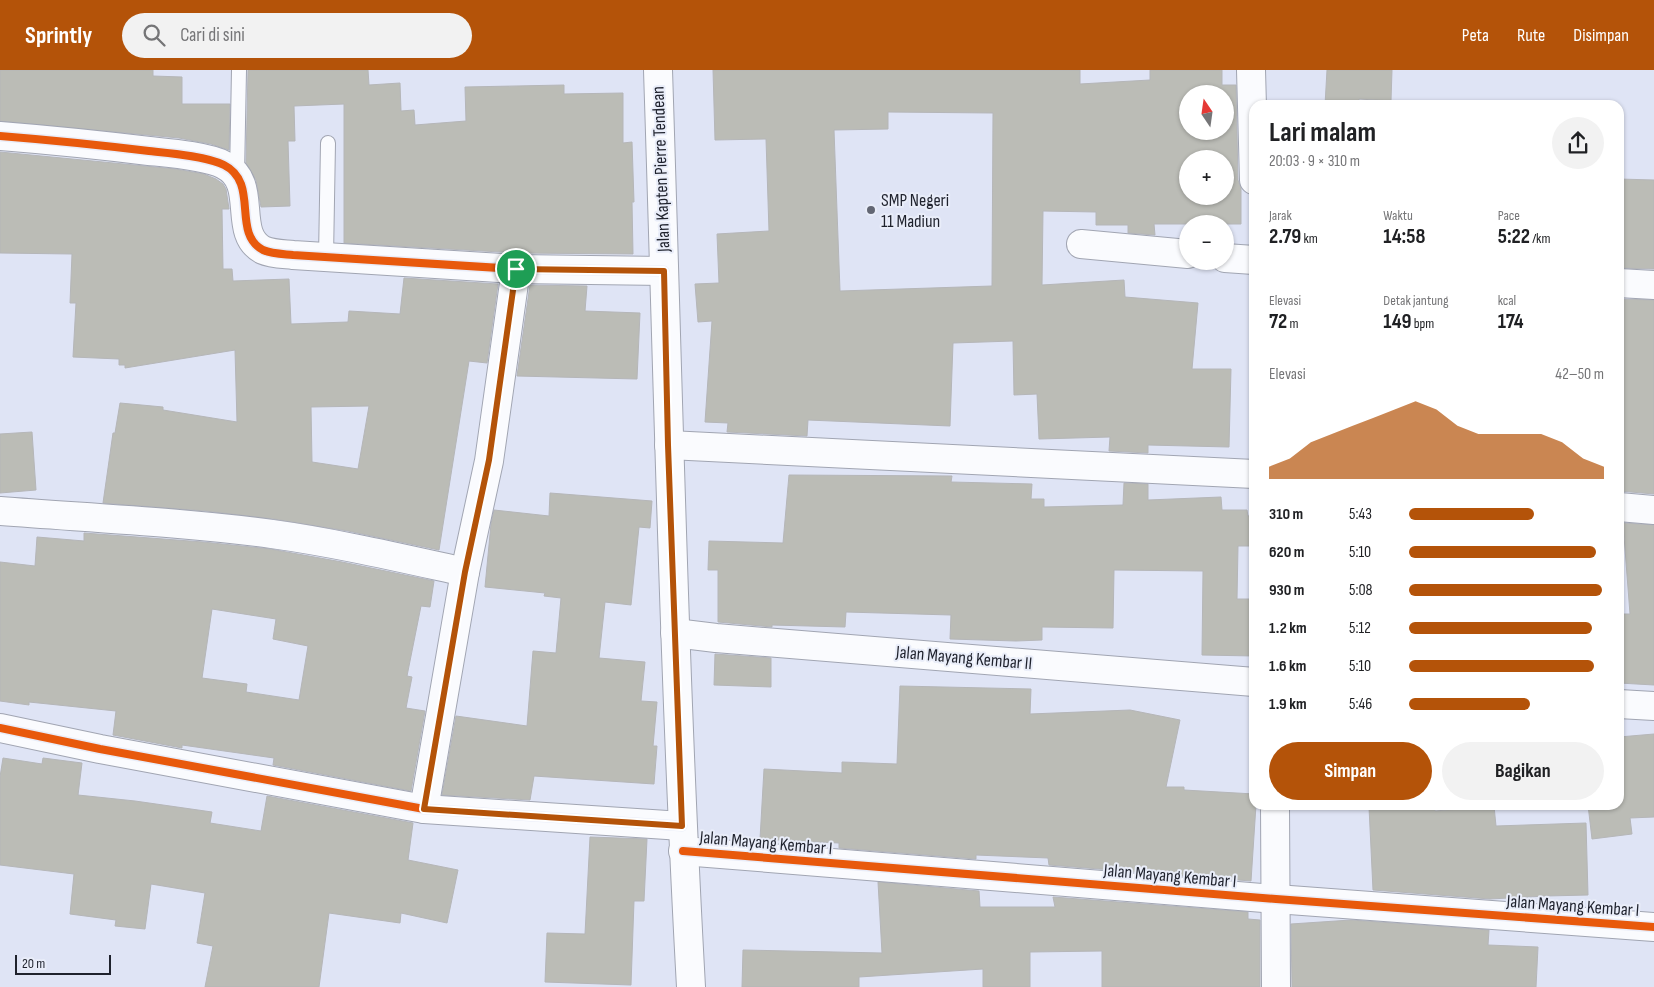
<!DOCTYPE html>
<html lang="id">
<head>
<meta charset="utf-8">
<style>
  :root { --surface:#fff; --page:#f2f2f2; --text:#202124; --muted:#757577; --accent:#b45309 }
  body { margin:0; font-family:"Sofia Sans Condensed",sans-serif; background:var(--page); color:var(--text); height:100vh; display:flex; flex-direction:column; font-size:19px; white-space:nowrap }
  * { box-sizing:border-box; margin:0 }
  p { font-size:16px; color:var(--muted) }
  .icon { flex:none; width:28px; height:28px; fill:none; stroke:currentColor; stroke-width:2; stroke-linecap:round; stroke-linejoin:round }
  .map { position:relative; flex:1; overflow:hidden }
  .sheet { position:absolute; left:1249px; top:30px; width:375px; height:710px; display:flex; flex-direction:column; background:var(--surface); border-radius:15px; box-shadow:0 1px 4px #0004 }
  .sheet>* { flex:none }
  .needle { width:32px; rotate:347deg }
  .buttons { position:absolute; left:1179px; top:15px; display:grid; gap:10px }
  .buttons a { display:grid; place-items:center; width:55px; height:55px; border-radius:50%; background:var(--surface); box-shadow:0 1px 4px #0004; font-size:25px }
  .scale { position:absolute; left:15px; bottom:12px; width:96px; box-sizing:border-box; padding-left:5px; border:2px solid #1f222d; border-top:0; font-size:14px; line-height:18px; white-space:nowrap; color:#1f222d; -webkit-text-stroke:4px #e9edf9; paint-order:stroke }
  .pin { position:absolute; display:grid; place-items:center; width:42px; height:42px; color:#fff; margin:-21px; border:2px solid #fff; border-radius:50%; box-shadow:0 1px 5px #0007 }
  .round { display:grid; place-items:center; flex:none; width:52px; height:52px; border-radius:26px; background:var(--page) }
  .headline { display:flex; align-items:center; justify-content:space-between; height:85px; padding:0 20px }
  h1 { font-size:28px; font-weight:700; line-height:38px }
  .figures { display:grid; grid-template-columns:repeat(3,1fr); gap:8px; height:85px; padding:5px 20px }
  .figures div { display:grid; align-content:center }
  .figures b { font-size:21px; font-weight:700 }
  .figures small { font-size:14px; font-weight:400 }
  .figures p { font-size:14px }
  .chart { height:140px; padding:10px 20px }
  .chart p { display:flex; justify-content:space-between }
  .chart svg { width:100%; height:90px; margin-top:5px; fill:var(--accent); opacity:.7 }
  .primary-button { display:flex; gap:10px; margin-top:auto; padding:10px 20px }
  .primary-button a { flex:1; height:58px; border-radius:30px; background:var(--accent); color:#fff; font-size:20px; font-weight:700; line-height:58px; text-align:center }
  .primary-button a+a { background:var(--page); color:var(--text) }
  ul { padding:0 20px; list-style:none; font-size:16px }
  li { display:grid; grid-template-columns:80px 60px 1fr; align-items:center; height:38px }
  li i { height:12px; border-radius:6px; background:var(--accent) }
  header { display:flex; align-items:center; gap:30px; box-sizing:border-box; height:70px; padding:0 25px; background:var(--accent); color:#fff }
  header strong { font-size:24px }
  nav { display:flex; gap:28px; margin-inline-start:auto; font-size:18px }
  .search { width:350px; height:45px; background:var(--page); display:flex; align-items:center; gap:12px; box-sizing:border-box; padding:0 18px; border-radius:28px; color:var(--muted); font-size:19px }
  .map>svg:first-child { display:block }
</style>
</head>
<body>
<header>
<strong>Sprintly</strong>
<div class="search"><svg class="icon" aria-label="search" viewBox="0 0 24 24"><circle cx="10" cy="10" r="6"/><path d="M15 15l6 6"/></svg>Cari di sini</div>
<nav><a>Peta</a><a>Rute</a><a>Disimpan</a></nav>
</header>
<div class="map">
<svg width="1654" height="917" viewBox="0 0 1654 917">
  <rect width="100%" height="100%" fill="#dfe4f5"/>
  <g fill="#bbbcb6" stroke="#b5b6b8" fill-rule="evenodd">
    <path d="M 0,0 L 153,0 L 153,6 L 182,7 L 182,34 L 230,34 L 229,80 L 211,74 L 179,68 L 0,51 Z"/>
    <path d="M 248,0 L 368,0 L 369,15 L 400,13 L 401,41 L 414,40 L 415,55 L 466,51 L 465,17 L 564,15 L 564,24 L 623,23 L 623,73 L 632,72 L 634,132 L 632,132 L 633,184 L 517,183 L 344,173 L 344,34 L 294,36 L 295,71 L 288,71 L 290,136 L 261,137 L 256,110 L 246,93 Z"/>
    <path d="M 713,0 L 1080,0 L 1080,14 L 1150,10 L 1150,0 L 1222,0 L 1222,15 L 1236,15 L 1238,110 L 1241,118 L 1241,154 L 1154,154 L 1155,165 L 1128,163 L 1128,155 L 1096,155 L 1096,142 L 1043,141 L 1042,215 L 1124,210 L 1125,227 L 1198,233 L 1192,299 L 1231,299 L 1229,377 L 1148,375 L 1148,383 L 1109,381 L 1110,367 L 1039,369 L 1037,324 L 1014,325 L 1013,271 L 953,273 L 950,356 L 808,350 L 807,366 L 727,362 L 728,353 L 705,352 L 712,251 L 698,252 L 695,214 L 719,213 L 717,164 L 769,161 L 766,69 L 715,70 ZM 1188,24 L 1225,24 L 1225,61 L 1188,61 ZM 888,42 L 993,43 L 992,216 L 840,221 L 834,60 L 888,59 ZM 1188,89 L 1225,89 L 1225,126 L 1188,126 Z"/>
    <path d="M 1327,0 L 1392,0 L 1391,31 L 1359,29 L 1359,35 L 1325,35 Z"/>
    <path d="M 0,82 L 175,99 L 204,104 L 216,109 L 223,114 L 226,119 L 229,139 L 222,139 L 223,199 L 232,199 L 233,211 L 289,209 L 291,254 L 348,252 L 349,241 L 400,244 L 404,208 L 498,214 L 487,293 L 469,291 L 439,480 L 348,461 L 274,449 L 206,441 L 103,433 L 113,363 L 115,363 L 120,333 L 163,337 L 163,340 L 237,352 L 235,280 L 125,298 L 125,295 L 119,295 L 119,289 L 73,287 L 76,233 L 70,233 L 72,184 L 0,183 ZM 369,336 L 358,399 L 312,392 L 311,337 Z"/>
    <path d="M 1619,109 L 1654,110 L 1654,199 L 1619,198 Z"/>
    <path d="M 530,215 L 587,216 L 585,241 L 640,243 L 637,309 L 517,306 Z"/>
    <path d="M 1619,229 L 1654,230 L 1654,424 L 1619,421 L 1621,374 L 1619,374 Z"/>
    <path d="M 32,362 L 36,420 L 0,423 L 0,364 Z"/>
    <path d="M 789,405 L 952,406 L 951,412 L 1032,414 L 1031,429 L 1044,429 L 1044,437 L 1123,435 L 1124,413 L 1148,414 L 1148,430 L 1221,427 L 1222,440 L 1247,440 L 1248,446 L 1254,445 L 1254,476 L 1238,476 L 1237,529 L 1254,529 L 1254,586 L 1202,585 L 1203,501 L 1114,500 L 1113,558 L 1042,557 L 1042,570 L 1016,571 L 950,569 L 951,545 L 846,542 L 845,557 L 772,555 L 772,557 L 718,552 L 718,500 L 708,500 L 709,471 L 783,473 Z"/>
    <path d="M 550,423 L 652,431 L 650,458 L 639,457 L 631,535 L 605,532 L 599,588 L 645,592 L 641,631 L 657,632 L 653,676 L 657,676 L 654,714 L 534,706 L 530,730 L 442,725 L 456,646 L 527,656 L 533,581 L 556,583 L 561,528 L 544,526 L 545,523 L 485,517 L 491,454 L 494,440 L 549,446 Z"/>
    <path d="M 1623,453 L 1654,455 L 1654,615 L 1619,613 L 1619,544 L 1630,544 Z"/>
    <path d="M 84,463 L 203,472 L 270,479 L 342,492 L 434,511 L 430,537 L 421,536 L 407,606 L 412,607 L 406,638 L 425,641 L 411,721 L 273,695 L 274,688 L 182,675 L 182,678 L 113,665 L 116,641 L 29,632 L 29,635 L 0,631 L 0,492 L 35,496 L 37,467 L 84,471 ZM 212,539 L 276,549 L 273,569 L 308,576 L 299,630 L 246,622 L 247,614 L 202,608 Z"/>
    <path d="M 715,584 L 771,588 L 771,617 L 714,615 Z"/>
    <path d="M 900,616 L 1031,619 L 1030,644 L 1130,640 L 1180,650 L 1166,717 L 1184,717 L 1184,720 L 1254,724 L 1254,735 L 1256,735 L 1251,811 L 1049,795 L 1048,788 L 976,785 L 976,789 L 839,778 L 839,773 L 760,769 L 764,699 L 842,703 L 842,692 L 897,694 Z"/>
    <path d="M 1654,664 L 1654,747 L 1630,748 L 1632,764 L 1592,769 L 1588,735 L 1619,735 L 1619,667 Z"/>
    <path d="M 3,688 L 42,694 L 43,688 L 82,693 L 78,725 L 135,731 L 212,742 L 210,753 L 261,761 L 267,726 L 413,753 L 408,790 L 458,800 L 447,853 L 401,843 L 400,853 L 329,843 L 319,917 L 205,917 L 213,876 L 197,873 L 205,823 L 151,814 L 145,859 L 115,856 L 116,850 L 70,844 L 74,804 L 0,795 L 0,707 Z"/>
    <path d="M 1434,735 L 1435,741 L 1494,736 L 1496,756 L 1586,753 L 1588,825 L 1546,826 L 1490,829 L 1373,820 L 1369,737 Z"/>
    <path d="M 590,767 L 647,769 L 644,831 L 634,831 L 631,915 L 545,912 L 547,863 L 585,864 Z"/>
    <path d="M 878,812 L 979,821 L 980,837 L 1055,837 L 1053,827 L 1248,842 L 1248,849 L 1260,850 L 1260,917 L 1102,917 L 1102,881 L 1030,882 L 1030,917 L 983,917 L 983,899 L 859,907 L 859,917 L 742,917 L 743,880 L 882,883 Z"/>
    <path d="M 1351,850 L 1489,860 L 1488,875 L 1538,877 L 1536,917 L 1292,917 L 1291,854 Z"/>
  </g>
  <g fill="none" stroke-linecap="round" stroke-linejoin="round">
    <defs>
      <g id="service">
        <path d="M 237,105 L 239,0"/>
        <path d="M 326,187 L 328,73"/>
      </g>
      <g id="minor">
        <path d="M 1251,0 L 1254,110"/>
        <path d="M 0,66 C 50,70 99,75 149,81 C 168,83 207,86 224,95 C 260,113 231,163 263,180 C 272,184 284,184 293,185 L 516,199 L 664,201"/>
        <path d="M 1081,174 L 1188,184"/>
        <path d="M 1225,188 L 1254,190"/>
        <path d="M 1619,213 L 1654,215"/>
        <path d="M 669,375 L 1254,404"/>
        <path d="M 1619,437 L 1654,440"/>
        <path d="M 0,441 C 91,448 182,452 272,464 C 337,473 401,488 465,502"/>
        <path d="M 675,563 L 716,568 L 1254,612"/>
        <path d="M 1619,634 L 1654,636"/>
        <path d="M 1275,735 L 1276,917"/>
        <path d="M 424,739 L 465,502 L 489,391 L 516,199"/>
        <path d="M 683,781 L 1276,829 L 1654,857"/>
      </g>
      <path id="tertiary" d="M 0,658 L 100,679 L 424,739 L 682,756"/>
      <path id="secondary" d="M 658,0 C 668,306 674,612 691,917"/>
    </defs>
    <use href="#service" stroke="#a1a5b2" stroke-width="16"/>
    <use href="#minor" stroke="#a1a5b2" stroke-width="30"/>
    <use href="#tertiary" stroke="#a1a5b2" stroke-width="30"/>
    <use href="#secondary" stroke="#a1a5b2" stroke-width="30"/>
    <use href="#service" stroke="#fafbfe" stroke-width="14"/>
    <use href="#minor" stroke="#fafbfe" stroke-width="28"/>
    <use href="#tertiary" stroke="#fafbfe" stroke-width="28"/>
    <use href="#secondary" stroke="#fafbfe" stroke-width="28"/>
    <defs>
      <g id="cycleway">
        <path d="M 0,66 C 50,70 99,75 149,81 C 168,83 207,86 224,95 C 260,113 231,163 263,180 C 272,184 284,184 293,185 L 516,199 L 664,201"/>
        <path d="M 0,658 L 100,679 L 424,739 L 682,756"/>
        <path d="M 683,781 L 1276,829 L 1654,857"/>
      </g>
    </defs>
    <use href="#cycleway" stroke="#e9edf9" stroke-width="11"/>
    <use href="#cycleway" stroke="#e8590c" stroke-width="8"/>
  </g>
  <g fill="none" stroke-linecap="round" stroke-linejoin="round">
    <defs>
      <path id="route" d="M 516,199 L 664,201 L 668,375 L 682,756 L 424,739 L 465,502 L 489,390 Z"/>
    </defs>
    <use href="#route" stroke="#fff" stroke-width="10"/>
    <use href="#route" stroke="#b45309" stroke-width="6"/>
  </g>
  <circle fill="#626673" stroke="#e9edf9" stroke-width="2" cx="871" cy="140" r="5"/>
  <g text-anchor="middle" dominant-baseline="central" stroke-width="4" stroke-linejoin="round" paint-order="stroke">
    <g font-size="18" fill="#1f222d" stroke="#e9edf9">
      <text transform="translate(661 99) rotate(-92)">Jalan Kapten Pierre Tendean</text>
      <text transform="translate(964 588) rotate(5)">Jalan Mayang Kembar II</text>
      <text transform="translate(766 773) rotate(5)">Jalan Mayang Kembar I</text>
      <text transform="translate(1170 806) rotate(5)">Jalan Mayang Kembar I</text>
      <text transform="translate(1573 836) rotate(4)">Jalan Mayang Kembar I</text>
    </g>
    <g font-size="18" fill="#1f222d" stroke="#e9edf9" text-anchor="start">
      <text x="881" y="130">SMP Negeri<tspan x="881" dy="21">11 Madiun</tspan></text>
    </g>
  </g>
</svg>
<div class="buttons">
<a><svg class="needle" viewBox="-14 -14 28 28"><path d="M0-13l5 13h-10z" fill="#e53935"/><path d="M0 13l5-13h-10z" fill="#757577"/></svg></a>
<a>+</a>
<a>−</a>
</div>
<div class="scale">20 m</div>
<div class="pin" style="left:516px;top:199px;background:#1e9e55"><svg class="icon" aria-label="arrive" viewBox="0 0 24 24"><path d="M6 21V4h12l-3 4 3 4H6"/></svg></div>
<section class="sheet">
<div class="headline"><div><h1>Lari malam</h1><p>20:03 · 9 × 310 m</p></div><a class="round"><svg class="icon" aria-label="share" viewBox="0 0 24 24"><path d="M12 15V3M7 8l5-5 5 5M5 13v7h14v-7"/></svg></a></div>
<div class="figures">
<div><p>Jarak</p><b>2.79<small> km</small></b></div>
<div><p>Waktu</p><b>14:58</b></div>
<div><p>Pace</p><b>5:22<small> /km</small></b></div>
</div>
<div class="figures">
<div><p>Elevasi</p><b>72<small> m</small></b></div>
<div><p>Detak jantung</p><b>149<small> bpm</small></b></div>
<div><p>kcal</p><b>174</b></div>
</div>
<div class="chart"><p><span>Elevasi</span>42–50 m</p>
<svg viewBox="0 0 160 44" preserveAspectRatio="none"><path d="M0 44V38L10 34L20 26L30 22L40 18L50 14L60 10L70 6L80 10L90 18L100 22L110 22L120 22L130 22L140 26L150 34L160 38V44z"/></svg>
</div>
<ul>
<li><b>310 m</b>5:43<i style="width:64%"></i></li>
<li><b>620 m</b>5:10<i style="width:96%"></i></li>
<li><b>930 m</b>5:08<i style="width:99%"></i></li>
<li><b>1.2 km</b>5:12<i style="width:94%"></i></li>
<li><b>1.6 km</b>5:10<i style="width:95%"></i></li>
<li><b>1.9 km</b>5:46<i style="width:62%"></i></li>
</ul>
<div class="primary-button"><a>Simpan</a><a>Bagikan</a></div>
</section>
</div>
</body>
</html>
